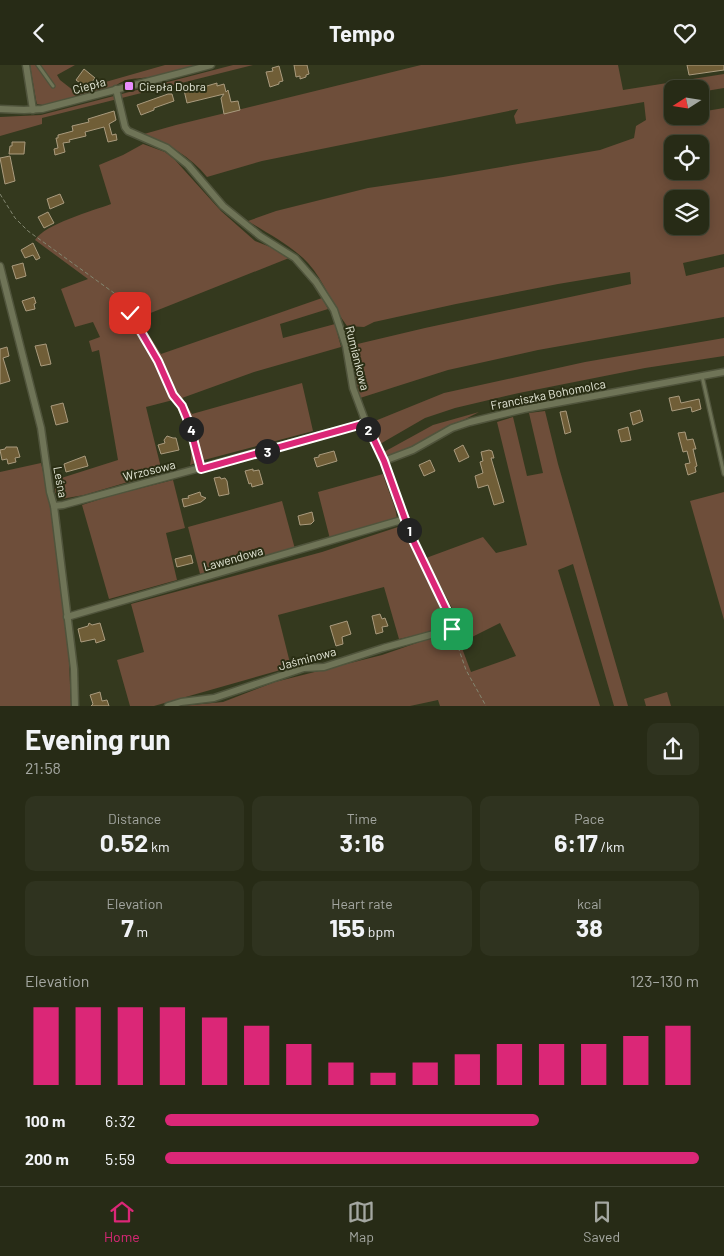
<!DOCTYPE html>
<html lang="en">
<head>
<meta charset="utf-8">
<style>
  :root { --surface:#272b16; --page:#2f331f; --text:#f1f3f6; --muted:#a4a7a1; --line:#434735; --accent:#db2777 }
  body { margin:0; font-family:Barlow,sans-serif; background:var(--page); color:var(--text); height:100vh; display:flex; flex-direction:column; font-size:19px; white-space:nowrap }
  * { box-sizing:border-box; margin:0 }
  p { font-size:16px; color:var(--muted) }
  .icon { flex:none; width:28px; height:28px; fill:none; stroke:currentColor; stroke-width:2; stroke-linecap:round; stroke-linejoin:round }
  .map { position:relative; height:641px; overflow:hidden }
  .drawer { display:flex; flex-direction:column; background:var(--surface); flex:1 }
  .drawer>* { flex:none }
  .needle { width:32px; rotate:258deg }
  .fabs { position:absolute; left:664px; top:15px; display:grid; gap:10px }
  .fabs a { display:grid; place-items:center; width:45px; height:45px; border-radius:10px; background:var(--surface); box-shadow:0 2px 12px #0003,0 0 0 1px var(--line); font-size:25px }
  .pin { position:absolute; display:grid; place-items:center; width:42px; height:42px; color:#fff; margin:-21px; border-radius:10px; box-shadow:0 2px 8px #0006 }
  .km { position:absolute; width:25px; height:25px; margin:-12px; border-radius:50%; background:#222; color:#fff; font-size:14px; line-height:25px; text-align:center }
  .round { display:grid; place-items:center; flex:none; width:52px; height:52px; border-radius:10px; background:var(--page) }
  .overview { display:flex; align-items:center; justify-content:space-between; height:85px; padding:0 25px }
  h1 { font-size:28px; font-weight:700; line-height:38px }
  .figures { display:grid; grid-template-columns:repeat(3,1fr); gap:8px; height:85px; padding:5px 25px }
  .figures div { display:grid; align-content:center; border-radius:10px; background:var(--page); text-align:center }
  .figures b { font-size:25px; font-weight:700 }
  .figures small { font-size:14px; font-weight:400 }
  .figures p { font-size:14px }
  .chart { height:140px; padding:10px 25px }
  .chart p { display:flex; justify-content:space-between }
  .chart svg { width:100%; height:90px; margin-top:5px; stroke:var(--accent); stroke-width:6 }
  ul { padding:0 25px; list-style:none; font-size:16px }
  li { display:grid; grid-template-columns:80px 60px 1fr; align-items:center; height:38px }
  li i { height:12px; border-radius:6px; background:var(--accent) }
  header { display:flex; justify-content:space-between; align-items:center; height:65px; padding:0 25px; background:var(--surface); font-size:22px; font-weight:700 }
  .tabs { display:flex; justify-content:space-around; align-items:center; height:70px; border-top:1px solid var(--line); background:var(--surface); font-size:14px; color:var(--muted) }
  .tabs a { display:grid; justify-items:center; gap:2px }
  .tabs .selected { color:var(--accent) }
  .map>svg:first-child { display:block }
</style>
</head>
<body>
<header><svg class="icon" aria-label="back" viewBox="0 0 24 24"><path d="M15 5l-7 7 7 7"/></svg>Tempo<svg class="icon" aria-label="heart" viewBox="0 0 24 24"><path d="M12 20l-8-8c-3-5 5-10 8-4 3-6 11-1 8 4z"/></svg></header>
<div class="map">
<svg width="724" height="641" viewBox="0 0 724 641">
  <rect width="100%" height="100%" fill="#34391e"/>
  <g fill="#6e4e3a" fill-rule="evenodd">
    <path d="M 30,0 L 75,0 L 57,10 L 60,15 L 74,26 L 165,0 L 196,0 C 181,4 165,10 149,12 C 133,15 130,11 115,21 L 43,40 L 37,39 L 36,35 Z"/>
    <path d="M 233,0 L 253,0 L 42,53 L 42,59 L 0,71 L 0,52 L 41,50 Z"/>
    <path d="M 421,0 L 618,0 L 623,25 L 724,9 L 724,23 L 700,27 L 700,24 L 672,24 L 672,51 L 700,51 L 700,47 L 724,43 L 724,189 L 683,198 L 686,211 L 724,202 L 724,252 L 538,285 L 448,305 L 360,333 L 349,281 L 425,263 L 631,219 L 630,207 L 558,219 L 456,239 L 374,257 L 364,262 L 347,261 C 332,241 325,217 308,198 C 291,180 268,169 248,156 L 276,146 L 368,123 L 443,112 L 600,85 L 634,73 L 636,61 L 646,55 L 644,37 L 516,59 L 514,51 L 518,44 L 262,96 L 207,112 C 190,91 169,80 144,69 L 176,60 ZM 672,79 L 700,79 L 700,106 L 672,106 ZM 672,134 L 700,134 L 700,161 L 672,161 Z"/>
    <path d="M 143,79 L 165,87 L 175,95 L 221,146 L 255,176 L 278,185 L 289,193 L 138,253 L 161,289 L 322,233 L 328,244 L 280,259 L 283,273 L 335,259 L 341,282 L 254,307 L 182,333 L 192,349 L 302,318 L 313,366 L 204,395 L 190,400 C 195,382 182,351 173,335 L 146,342 L 162,407 L 84,430 L 61,434 L 55,427 L 55,415 L 118,395 L 99,285 L 92,287 L 89,276 L 100,272 L 93,257 L 75,262 L 61,224 L 88,214 L 35,175 C 45,159 92,146 111,139 L 99,100 L 123,90 Z"/>
    <path d="M 724,273 L 724,291 L 645,303 L 519,328 L 455,343 L 425,353 L 380,379 L 370,358 L 444,328 L 585,297 Z"/>
    <path d="M 545,346 L 558,399 L 628,641 L 614,641 L 573,499 L 558,505 L 600,641 L 440,641 L 438,635 L 410,641 L 181,641 L 223,637 L 275,617 L 382,590 L 431,573 L 446,569 L 451,576 L 461,570 L 453,545 L 426,493 L 483,472 L 496,488 L 527,480 L 497,357 L 513,352 L 527,411 L 543,408 L 529,348 ZM 500,558 L 516,591 L 471,607 L 460,578 Z"/>
    <path d="M 479,347 L 405,385 L 387,392 L 384,387 L 433,360 Z"/>
    <path d="M 41,398 L 53,450 L 68,575 L 71,641 L 0,641 L 0,407 Z"/>
    <path d="M 383,409 C 387,424 395,438 397,453 L 330,474 L 318,427 Z"/>
    <path d="M 173,415 L 185,463 L 166,468 L 177,515 L 109,534 L 82,440 L 110,431 Z"/>
    <path d="M 724,427 L 724,555 L 690,436 Z"/>
    <path d="M 282,436 L 295,484 L 225,501 L 200,509 L 188,462 Z"/>
    <path d="M 398,462 L 407,468 L 443,550 L 445,560 L 438,565 L 399,574 L 384,522 L 278,550 L 291,602 L 154,641 L 130,641 L 117,595 L 144,587 L 131,539 L 322,487 Z"/>
    <path d="M 667,627 L 671,641 L 646,641 L 644,634 Z"/>
  </g>
  <g fill="#705e37" stroke="#aa9b7e">
    <path d="M 294,0 L 307,0 L 309,9 L 306,10 L 306,12 L 300,14 L 300,11 L 296,12 Z"/>
    <path d="M 687,0 L 724,0 L 724,5 L 689,10 Z"/>
    <path d="M 279,1 L 283,16 L 279,17 L 279,19 L 270,22 L 266,7 L 273,6 L 272,3 Z"/>
    <path d="M 84,4 L 95,13 L 87,23 L 76,15 Z"/>
    <path d="M 217,18 L 217,21 L 224,19 L 226,27 L 228,25 L 231,37 L 238,36 L 240,45 L 224,49 L 221,33 L 224,29 L 187,38 L 184,25 L 199,21 L 200,23 Z"/>
    <path d="M 168,29 L 172,29 L 174,36 L 154,43 L 154,45 L 141,50 L 137,40 Z"/>
    <path d="M 114,46 L 116,55 L 109,59 L 112,70 L 116,69 L 117,75 L 108,77 L 104,62 L 85,67 L 86,71 L 69,75 L 70,77 L 63,78 L 65,87 L 55,90 L 54,84 L 58,83 L 56,73 L 58,73 L 58,70 L 73,66 L 72,61 L 89,57 L 88,54 Z"/>
    <path d="M 12,77 L 25,77 L 24,89 L 9,89 L 10,81 L 12,81 Z"/>
    <path d="M 10,91 L 15,116 L 5,119 L 0,93 Z"/>
    <path d="M 60,129 L 64,138 L 50,144 L 47,134 Z"/>
    <path d="M 48,147 L 54,158 L 44,163 L 38,152 Z"/>
    <path d="M 33,178 L 40,193 L 36,195 L 33,190 L 25,193 L 21,185 Z"/>
    <path d="M 23,198 L 26,211 L 16,214 L 12,201 Z"/>
    <path d="M 34,232 L 36,238 L 34,239 L 35,244 L 26,246 L 22,236 Z"/>
    <path d="M 46,279 L 51,299 L 41,301 L 35,281 Z"/>
    <path d="M 7,282 L 9,291 L 3,293 L 10,316 L 0,319 L 0,284 Z"/>
    <path d="M 679,331 L 681,338 L 699,334 L 701,344 L 692,347 L 691,342 L 672,346 L 669,333 Z"/>
    <path d="M 63,338 L 68,357 L 56,360 L 51,341 Z"/>
    <path d="M 640,345 L 643,356 L 633,360 L 630,348 Z"/>
    <path d="M 566,346 L 571,367 L 565,369 L 560,347 Z"/>
    <path d="M 628,362 L 631,375 L 621,377 L 618,365 Z"/>
    <path d="M 685,367 L 687,375 L 693,374 L 696,384 L 693,384 L 697,401 L 695,402 L 696,407 L 688,410 L 685,399 L 690,398 L 687,386 L 683,387 L 678,368 Z"/>
    <path d="M 167,371 L 173,373 L 176,373 L 179,385 L 161,389 L 158,380 L 165,378 L 164,375 Z"/>
    <path d="M 463,380 L 469,392 L 459,397 L 454,385 Z"/>
    <path d="M 6,382 L 17,382 L 20,392 L 15,393 L 16,397 L 8,399 L 7,394 L 2,395 L 0,385 L 5,384 Z"/>
    <path d="M 489,385 L 492,386 L 494,393 L 491,393 L 504,437 L 494,440 L 488,420 L 478,423 L 475,411 L 483,408 L 480,397 L 483,396 L 481,387 Z"/>
    <path d="M 334,386 L 337,396 L 317,402 L 314,393 L 319,392 L 319,390 Z"/>
    <path d="M 85,391 L 88,401 L 66,407 L 64,399 Z"/>
    <path d="M 430,395 L 435,406 L 424,411 L 419,400 Z"/>
    <path d="M 253,404 L 253,406 L 259,405 L 263,419 L 252,422 L 251,418 L 249,419 L 245,406 Z"/>
    <path d="M 220,412 L 221,414 L 225,413 L 227,416 L 229,429 L 219,431 L 214,413 Z"/>
    <path d="M 200,427 L 201,431 L 206,433 L 201,437 L 184,442 L 182,434 L 189,433 L 188,431 Z"/>
    <path d="M 312,447 L 314,456 L 311,459 L 300,460 L 298,451 Z"/>
    <path d="M 191,490 L 193,498 L 177,502 L 175,494 Z"/>
    <path d="M 380,549 L 382,554 L 385,553 L 388,561 L 382,562 L 383,567 L 376,569 L 372,551 Z"/>
    <path d="M 347,556 L 351,569 L 342,572 L 343,579 L 336,581 L 330,561 Z"/>
    <path d="M 89,558 L 92,560 L 100,558 L 105,575 L 96,578 L 95,574 L 81,577 L 78,564 L 88,561 Z"/>
    <path d="M 100,627 L 102,636 L 107,635 L 109,641 L 91,641 L 93,639 L 90,630 Z"/>
  </g>
  <g fill="none" stroke-linecap="round" stroke-linejoin="round">
    <defs>
      <g id="lane">
        <path d="M 38,0 L 53,21"/>
        <path d="M 702,311 L 724,409"/>
      </g>
      <g id="street">
        <path d="M 26,0 L 33,45"/>
        <path d="M 116,24 L 125,62 L 128,66 L 167,83 L 188,100 L 223,141 L 260,171 L 295,193 L 316,217 L 334,245 L 346,281 L 353,323 L 366,358 L 384,396 L 411,471 L 447,546 L 452,564 L 383,583 L 324,602 L 304,603 L 214,633 L 181,637 L 168,641"/>
        <path d="M 0,44 L 24,45 L 42,44 L 211,0"/>
        <path d="M 0,201 L 41,363 L 50,427 L 54,441 L 74,604 L 75,641"/>
        <path d="M 384,396 L 413,385 L 452,363 L 470,357 L 524,344 L 724,307"/>
        <path d="M 54,441 L 63,440 L 366,358"/>
        <path d="M 67,552 L 405,454"/>
      </g>
    </defs>
    <use href="#lane" stroke="#50543c" stroke-width="5.5"/>
    <use href="#street" stroke="#50543c" stroke-width="9"/>
    <g stroke="#838771" stroke-width="1" stroke-dasharray="4 2.5" stroke-linecap="butt">
      <path d="M 0,129 L 15,153 L 28,166 L 121,233 L 141,265 L 158,296 L 173,330 L 182,341 L 189,358 L 199,397"/>
      <path d="M 454,570 L 466,605 L 486,641"/>
    </g>
    <use href="#lane" stroke="#6f7457" stroke-width="3"/>
    <use href="#street" stroke="#6f7457" stroke-width="6"/>
  </g>
  <g fill="none" stroke-linecap="round" stroke-linejoin="round">
    <defs>
      <path id="route" d="M 130,248 L 158,296 L 173,330 L 182,341 L 189,358 L 201,404 L 366,358 L 384,396 L 411,471 L 447,546 L 452,564"/>
    </defs>
    <use href="#route" stroke="#fff" stroke-width="10"/>
    <use href="#route" stroke="#db2777" stroke-width="6"/>
  </g>
  <rect fill="#e98efe" stroke="#2a2e14" stroke-width="2" x="124" y="16" width="10" height="10" rx="2.5"/>
  <g text-anchor="middle" dominant-baseline="central" stroke-width="4" stroke-linejoin="round" paint-order="stroke">
    <g font-size="12" fill="#e4e7d7" stroke="#2a2e14">
      <text transform="translate(89 20) rotate(-15)">Ciepła</text>
      <text transform="translate(358 293) rotate(76)">Rumiankowa</text>
      <text transform="translate(548 329) rotate(-11)">Franciszka Bohomolca</text>
      <text transform="translate(149 405) rotate(-14)">Wrzosowa</text>
      <text transform="translate(61 417) rotate(80)">Leśna</text>
      <text transform="translate(233 493) rotate(-16)">Lawendowa</text>
      <text transform="translate(307 593) rotate(-15)">Jaśminowa</text>
    </g>
    <g font-size="12" fill="#e4e7d7" stroke="#2a2e14" text-anchor="start">
      <text x="139" y="21">Ciepła Dobra</text>
    </g>
  </g>
</svg>
<div class="fabs">
<a><svg class="needle" viewBox="-14 -14 28 28"><path d="M0-13l5 13h-10z" fill="#e53935"/><path d="M0 13l5-13h-10z" fill="#a4a7a1"/></svg></a>
<a><svg class="icon" aria-label="locate" viewBox="0 0 24 24"><circle cx="12" cy="12" r="6"/><path d="M12 2v4M12 18v4M2 12h4M18 12h4"/></svg></a>
<a><svg class="icon" aria-label="layers" viewBox="0 0 24 24"><path d="M12 4l9 5-9 5-9-5zM3 14l9 5 9-5"/></svg></a>
</div>
<div class="pin" style="left:452px;top:564px;background:#1e9e55"><svg class="icon" aria-label="arrive" viewBox="0 0 24 24"><path d="M6 21V4h12l-3 4 3 4H6"/></svg></div>
<div class="pin" style="left:130px;top:248px;background:#d93025"><svg class="icon" aria-label="check" viewBox="0 0 24 24"><path d="M5 12l5 5 9-10"/></svg></div>
<b class="km" style="left:409px;top:465px">1</b>
<b class="km" style="left:368px;top:364px">2</b>
<b class="km" style="left:267px;top:386px">3</b>
<b class="km" style="left:191px;top:364px">4</b>
</div>
<section class="drawer">
<div class="overview"><div><h1>Evening run</h1><p>21:58</p></div><a class="round"><svg class="icon" aria-label="share" viewBox="0 0 24 24"><path d="M12 15V3M7 8l5-5 5 5M5 13v7h14v-7"/></svg></a></div>
<div class="figures">
<div><p>Distance</p><b>0.52<small> km</small></b></div>
<div><p>Time</p><b>3:16</b></div>
<div><p>Pace</p><b>6:17<small> /km</small></b></div>
</div>
<div class="figures">
<div><p>Elevation</p><b>7<small> m</small></b></div>
<div><p>Heart rate</p><b>155<small> bpm</small></b></div>
<div><p>kcal</p><b>38</b></div>
</div>
<div class="chart"><p><span>Elevation</span>123–130 m</p>
<svg viewBox="0 0 160 44" preserveAspectRatio="none"><path d="M5 44V6M15 44V6M25 44V6M35 44V6M45 44V11M55 44V15M65 44V24M75 44V33M85 44V38M95 44V33M105 44V29M115 44V24M125 44V24M135 44V24M145 44V20M155 44V15"/></svg>
</div>
<ul>
<li><b>100 m</b>6:32<i style="width:70%"></i></li>
<li><b>200 m</b>5:59<i style="width:100%"></i></li>
</ul>
</section>
<nav class="tabs">
<a class="selected"><svg class="icon" aria-label="home" viewBox="0 0 24 24"><path d="M3 11l9-7 9 7M6 9v11h12V9"/></svg>Home</a>
<a><svg class="icon" aria-label="map" viewBox="0 0 24 24"><path d="M3 6l6-2 6 2 6-2v14l-6 2-6-2-6 2zM9 4v14M15 6v14"/></svg>Map</a>
<a><svg class="icon" aria-label="saved" viewBox="0 0 24 24"><path d="M7 4h10v16l-5-4-5 4z"/></svg>Saved</a>
</nav>
</body>
</html>
